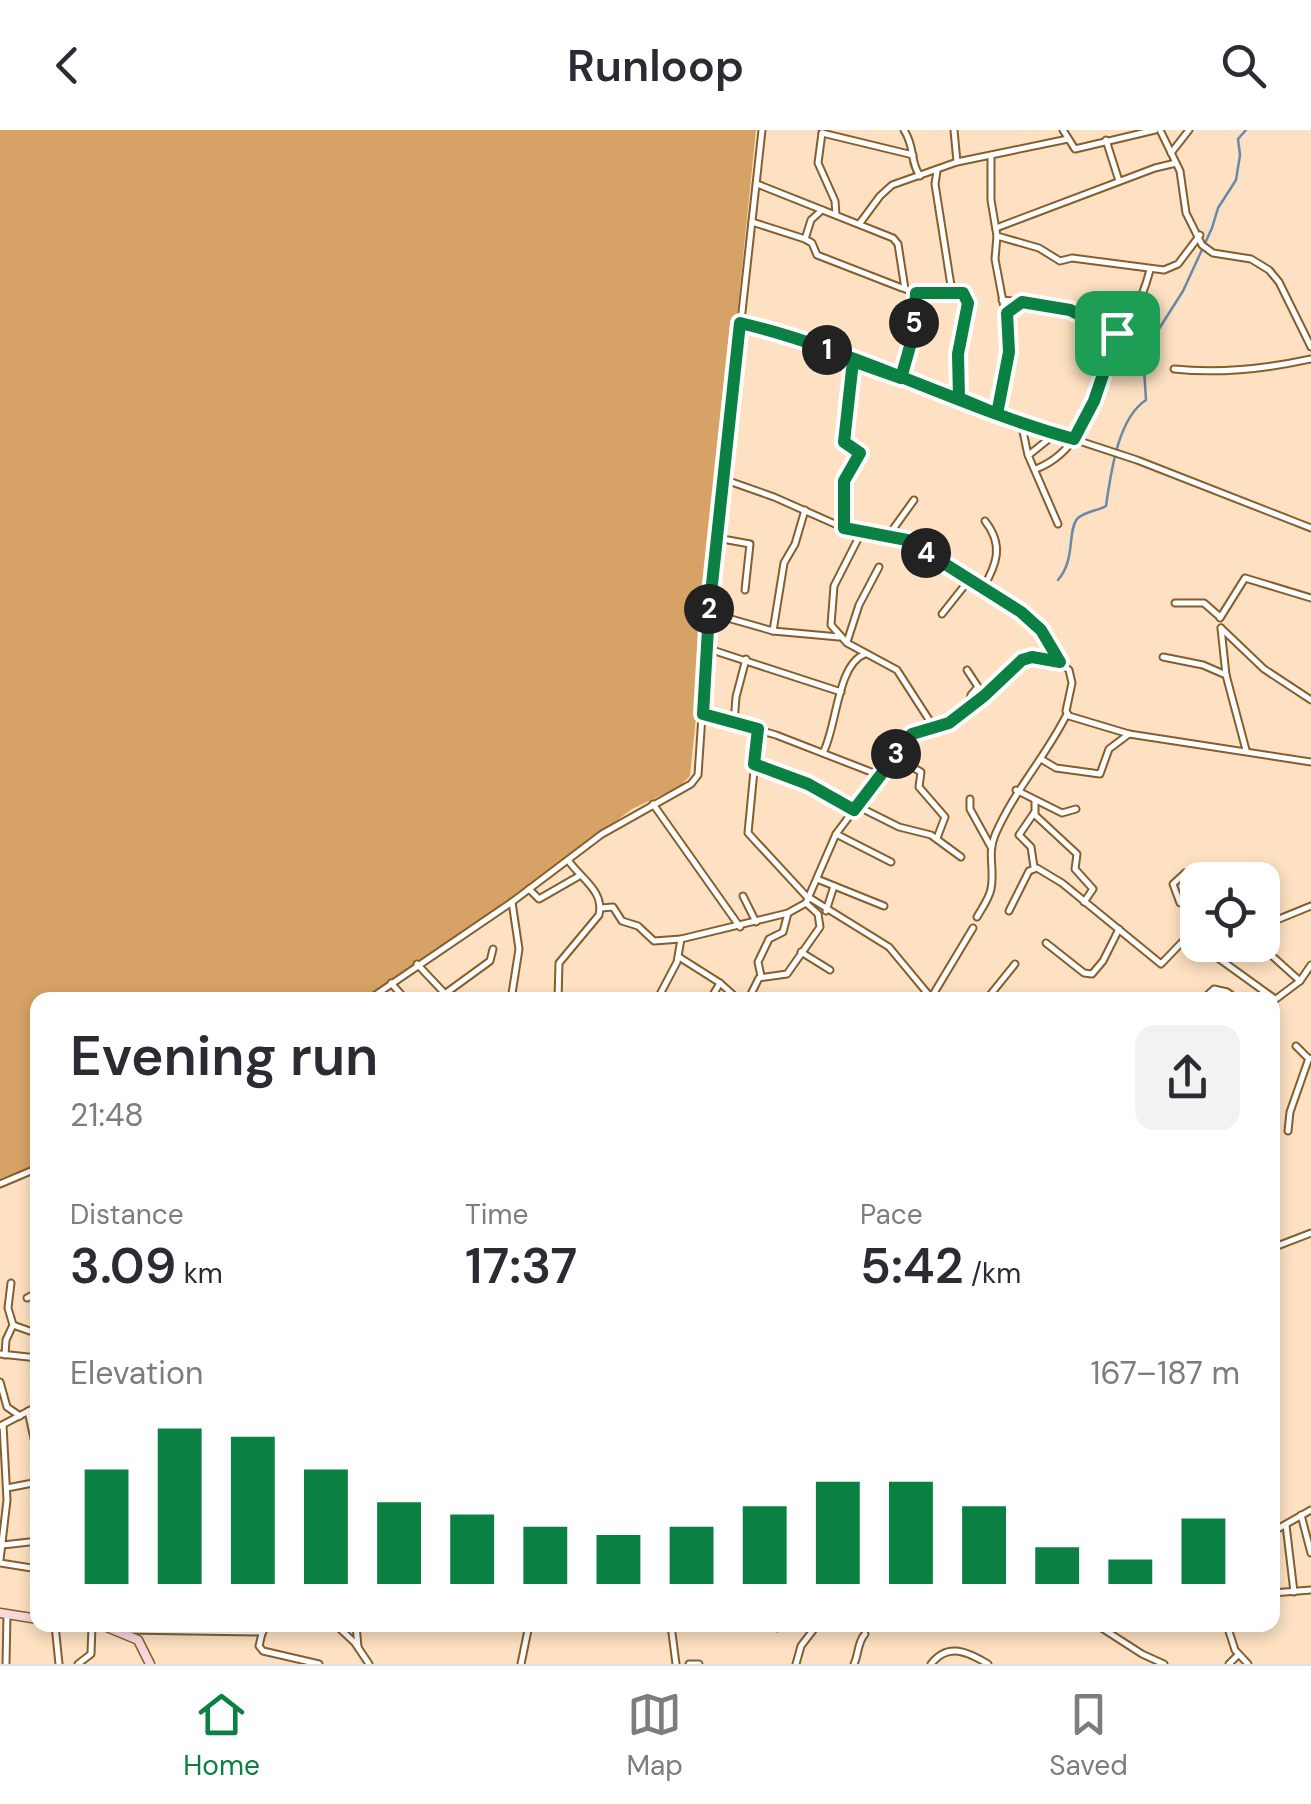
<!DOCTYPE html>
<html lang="en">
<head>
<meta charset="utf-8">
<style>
  :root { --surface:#fff; --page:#f2f2f3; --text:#2b2b33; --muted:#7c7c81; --line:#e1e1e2; --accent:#0b8043 }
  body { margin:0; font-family:"DM Sans",sans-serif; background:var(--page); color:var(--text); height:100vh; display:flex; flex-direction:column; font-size:38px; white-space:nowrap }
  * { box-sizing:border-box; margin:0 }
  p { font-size:32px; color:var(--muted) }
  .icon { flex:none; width:55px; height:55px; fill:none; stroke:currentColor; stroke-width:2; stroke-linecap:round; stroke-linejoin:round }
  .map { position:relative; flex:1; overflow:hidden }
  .drawer { position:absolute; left:30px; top:862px; width:1250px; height:640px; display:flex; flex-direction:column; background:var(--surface); border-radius:20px; box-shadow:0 5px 15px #0003 }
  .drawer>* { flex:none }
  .controls { position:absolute; left:1180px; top:732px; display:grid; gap:20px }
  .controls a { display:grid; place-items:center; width:100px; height:100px; border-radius:20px; background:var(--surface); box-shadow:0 5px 15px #0003; font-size:50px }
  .pin { position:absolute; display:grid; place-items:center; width:85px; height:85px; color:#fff; margin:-42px; border-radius:20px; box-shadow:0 5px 15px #0006 }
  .km { position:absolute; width:50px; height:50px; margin:-25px; border-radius:50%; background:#222; color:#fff; font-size:28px; line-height:50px; text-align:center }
  .round { display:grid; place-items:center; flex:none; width:105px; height:105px; border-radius:20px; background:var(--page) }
  .headline { display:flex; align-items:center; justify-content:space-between; height:170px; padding:0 40px }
  h1 { font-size:55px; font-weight:600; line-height:75px }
  .stats { display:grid; grid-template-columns:repeat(3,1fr); gap:15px; height:170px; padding:10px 40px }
  .stats div { display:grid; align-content:center }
  .stats b { font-size:50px; font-weight:600 }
  .stats small { font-size:28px; font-weight:400 }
  .stats p { font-size:28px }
  .chart { height:280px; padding:20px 40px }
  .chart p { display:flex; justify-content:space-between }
  .chart svg { width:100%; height:180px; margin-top:10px; stroke:var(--accent); stroke-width:6 }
  header { display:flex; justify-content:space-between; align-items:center; height:130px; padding:0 40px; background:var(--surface); font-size:45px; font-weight:600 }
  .tab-bar { display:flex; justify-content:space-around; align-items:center; height:140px; border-top:2px solid var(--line); background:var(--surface); font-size:28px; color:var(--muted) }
  .tab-bar a { display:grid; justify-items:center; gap:5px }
  .tab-bar .on { color:var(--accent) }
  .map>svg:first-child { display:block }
</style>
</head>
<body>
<header><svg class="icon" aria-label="back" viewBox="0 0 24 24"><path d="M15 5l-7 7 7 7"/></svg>Runloop<svg class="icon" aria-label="search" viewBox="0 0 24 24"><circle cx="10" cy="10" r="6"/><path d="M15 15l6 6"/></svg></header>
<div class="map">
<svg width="1311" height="1534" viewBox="0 0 1311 1534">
  <rect width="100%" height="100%" fill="#fde1c2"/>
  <path fill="#d6a265" d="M 0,0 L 756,0 L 690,646 L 679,657 L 632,679 L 516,766 L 363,870 L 38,870 L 37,1034 L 0,1049 Z"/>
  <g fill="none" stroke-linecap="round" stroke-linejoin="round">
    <path stroke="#6889aa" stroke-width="2.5" d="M 1058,450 C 1076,429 1067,402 1077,389 C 1084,381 1098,381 1106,376 C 1111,342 1118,288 1146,270 L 1143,224 L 1183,161 L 1212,98 L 1218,78 L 1236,50 L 1240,25 L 1238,9 L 1246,0"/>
    <defs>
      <g id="street">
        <path d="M 904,0 C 916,19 909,30 920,46"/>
        <path d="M 954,0 L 957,32"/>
        <path d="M 1063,0 L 1075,19 L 1155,0"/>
        <path d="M 1160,0 L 1180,41 L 1186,83 L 1202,115 L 1213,123 L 1251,129 L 1269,140 L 1279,152 L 1311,217"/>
        <path d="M 822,3 L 913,25"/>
        <path d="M 822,3 L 818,33 L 835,71 L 836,85"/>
        <path d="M 1106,10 L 1119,51"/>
        <path d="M 1171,23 L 1189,0"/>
        <path d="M 991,26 L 991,70 L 997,106 L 1039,118 L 1060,131 L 1072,128 L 1164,140 L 1178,134 L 1200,105"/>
        <path d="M 937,41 L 935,54 L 952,162"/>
        <path d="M 757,54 L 893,108 L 898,114 L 905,159 L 916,163 L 966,164 L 967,184 L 958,224 L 959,267"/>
        <path d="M 752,92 L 805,109 L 812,113 L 817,125 L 902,158"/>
        <path d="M 860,93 L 880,66 L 892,55 L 957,32 L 1068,9"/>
        <path d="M 996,98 L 1155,38 L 1176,33"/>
        <path d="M 997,106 L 995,129 L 1010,209 L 997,284"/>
        <path d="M 805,109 L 811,90 L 822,80"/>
        <path d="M 1002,170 C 1055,175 1069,178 1117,203"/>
        <path d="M 741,193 L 811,214 L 997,284 L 1137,330 L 1311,398"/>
        <path d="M 1174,239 C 1221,244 1265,239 1311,229"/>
        <path d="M 901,248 L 912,211 L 916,163"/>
        <path d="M 1021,292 L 1028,325 L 1058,394"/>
        <path d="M 1030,324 L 1055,304"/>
        <path d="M 1036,339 C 1087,319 1093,263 1111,216 C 1116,203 1125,195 1133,183 C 1141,170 1146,155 1150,140"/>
        <path d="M 723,349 L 774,367 L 844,398 L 869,405 L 903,407 L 1021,482 L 1041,500 L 1060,532"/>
        <path d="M 844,398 L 844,351 L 861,323 L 844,311 L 853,231"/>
        <path d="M 861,403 L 834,456 L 831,495 L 847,513 L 897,540 L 935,599"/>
        <path d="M 888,406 L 914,370"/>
        <path d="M 717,408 L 750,414 L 745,460"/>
        <path d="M 983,458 C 997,434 1004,415 985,391"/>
        <path d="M 1175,473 L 1204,473 L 1220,487"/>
        <path d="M 710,483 L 773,501 L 839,507"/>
        <path d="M 942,484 L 969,450"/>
        <path d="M 1220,488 L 1245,448 L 1311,468"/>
        <path d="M 1221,498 L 1264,539 L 1311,570"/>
        <path d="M 1221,498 L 1226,545"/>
        <path d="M 773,501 L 784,433 L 795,414 L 805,380"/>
        <path d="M 847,512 L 859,475 L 879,437"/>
        <path d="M 706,518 L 841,562"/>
        <path d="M 1163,527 L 1203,535 L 1226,545 L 1246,620"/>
        <path d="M 967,540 L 984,566"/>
        <path d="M 968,578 L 971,565 L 978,557"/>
        <path d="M 703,584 L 776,605 L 879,645"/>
        <path d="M 734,593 L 736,567 L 746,529"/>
        <path d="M 758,599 L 748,703 L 809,769"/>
        <path d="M 823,623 C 837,597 837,534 865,524"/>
        <path d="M 894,627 L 921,642 L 919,657 L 945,687 L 937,708"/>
        <path d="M 1041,629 L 1056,638 L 1100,644 L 1109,619 L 1129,604"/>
        <path d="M 754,634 L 809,654 L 853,680"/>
        <path d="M 1016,660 L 1062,683 L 1076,679"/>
        <path d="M 970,669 L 970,679 L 991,717"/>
        <path d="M 1035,671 L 1035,685 L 1077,724 L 1075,739 L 1093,759 L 1084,772"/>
        <path d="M 653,674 L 740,797"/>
        <path d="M 857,676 L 899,697 L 931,705 L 961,727"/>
        <path d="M 836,704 L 891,732"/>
        <path d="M 1034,737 L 1031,717 L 1019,705 L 1034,683"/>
        <path d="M 817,749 L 884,776"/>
        <path d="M 529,759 L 539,769 L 579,746"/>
        <path d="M 743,766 L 756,792"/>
        <path d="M 810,768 L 889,817 L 933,870"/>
        <path d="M 1180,773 L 1173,754 L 1185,743 L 1198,752"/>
        <path d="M 601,778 L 613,777 L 622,791 L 638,796 L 654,811 L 681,809"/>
        <path d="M 826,781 L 834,756"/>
        <path d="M 1009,781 L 1029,741 L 1037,738 L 1062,753 L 1161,834 L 1187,807 L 1198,813"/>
        <path d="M 977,787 C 982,778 989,769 991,759 C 995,740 987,724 995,705 C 1015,659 1045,628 1067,584"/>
        <path d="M 1262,796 L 1311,776"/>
        <path d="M 1046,813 L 1084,843 L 1092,844 L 1103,831 L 1119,799"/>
        <path d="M 1200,815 L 1275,869"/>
        <path d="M 1260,815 L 1300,851"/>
        <path d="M 801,822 L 830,840"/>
        <path d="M 679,827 L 720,853 L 739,870"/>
        <path d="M 417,834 L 451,870"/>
        <path d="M 761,846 L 758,832 L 769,809 L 783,802 L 788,783"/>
        <path d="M 391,853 L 406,870"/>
        <path d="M 446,863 L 490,831 L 493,819"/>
        <path d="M 931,868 L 973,798"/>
        <path d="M 368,870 L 512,772 L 602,704 L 691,654 L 698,645 L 709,482 L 762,0"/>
        <path d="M 511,870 L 519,819 L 512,772"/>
        <path d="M 558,870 L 559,833 L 599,785 C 605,761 580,748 568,730"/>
        <path d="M 657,870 L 677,832 L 681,809 L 788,783 L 806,773 L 836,704 L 908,608 L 949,593 L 1026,528 L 1060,532 L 1069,540 L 1072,553 L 1066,581 L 1069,586 L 1129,604 L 1311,632"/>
        <path d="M 710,870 L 720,853"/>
        <path d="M 759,870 L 751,864 L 759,848 L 787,844 L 820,797 L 818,784 L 806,773"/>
        <path d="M 819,870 L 819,868"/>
        <path d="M 986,870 L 1015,834"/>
        <path d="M 1202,870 L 1214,859 L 1227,862 L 1238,870"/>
        <path d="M 1272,872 L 1300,851 L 1311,835"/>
        <path d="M 1296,916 L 1308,928"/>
        <path d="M 1288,1001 L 1290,982 L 1309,928"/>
        <path d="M 0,1054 L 38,1038"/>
        <path d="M 1272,1118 L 1311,1103"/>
        <path d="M 27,1168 L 38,1162"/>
        <path d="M 13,1195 L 38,1204"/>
        <path d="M 0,1224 L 38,1228"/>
        <path d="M 5,1225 L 6,1210 L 13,1195 L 8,1178 L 11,1153"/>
        <path d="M 0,1252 L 7,1277 L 20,1286"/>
        <path d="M 28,1281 L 38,1327"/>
        <path d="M 0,1296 L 38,1276"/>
        <path d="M 7,1358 L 38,1352"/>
        <path d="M 1301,1385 L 1311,1423"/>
        <path d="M 1286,1395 L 1294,1462"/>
        <path d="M 1272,1402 L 1311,1380"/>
        <path d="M 3,1415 L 38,1411"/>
        <path d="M 0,1430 L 7,1370 L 3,1295"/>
        <path d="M 0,1433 L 38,1439"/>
        <path d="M 1272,1463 L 1311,1460"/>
        <path d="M 55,1495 L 59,1534"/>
        <path d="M 264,1495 L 259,1516 L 263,1521 L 319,1534"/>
        <path d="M 336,1495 L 355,1513 L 369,1534"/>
        <path d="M 356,1495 L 358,1517"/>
        <path d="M 636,1495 L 671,1498"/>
        <path d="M 671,1495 L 676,1534"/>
        <path d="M 772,1495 L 777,1498"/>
        <path d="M 1097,1495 L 1142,1524 L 1164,1534"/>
        <path d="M 1227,1495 L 1235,1520 L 1248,1534"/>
        <path d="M 126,1500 L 263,1502"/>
        <path d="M 6,1534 L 7,1484"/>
        <path d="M 78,1534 L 91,1524 L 92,1495"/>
        <path d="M 521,1534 L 529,1495"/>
        <path d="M 689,1534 L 699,1534"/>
        <path d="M 796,1534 L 801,1516 L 817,1495"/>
        <path d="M 854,1534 C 859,1524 857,1513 865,1504"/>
        <path d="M 931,1534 C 948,1512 968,1522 988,1534"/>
        <path d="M 1229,1534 L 1238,1525"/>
      </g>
      <g id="secondary">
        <path d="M 0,1483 L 38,1489"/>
        <path d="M 102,1495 L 138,1510 L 150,1534"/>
      </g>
    </defs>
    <use href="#street" stroke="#865e2b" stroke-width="9"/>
    <use href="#secondary" stroke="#865e2b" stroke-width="11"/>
    <use href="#street" stroke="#fff" stroke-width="5"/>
    <use href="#secondary" stroke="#f9d7dd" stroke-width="8"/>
  </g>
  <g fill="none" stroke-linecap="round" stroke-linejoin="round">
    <defs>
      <path id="route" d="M 1117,203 L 1094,271 L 1074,309 C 961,278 855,220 740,193 L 709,482 L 703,584 L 758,599 L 754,634 L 808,654 L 854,680 L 912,604 L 949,593 L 984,566 L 1022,530 L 1032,527 L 1060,532 L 1041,500 L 1021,482 L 907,410 L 844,398 L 844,351 L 860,323 L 844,312 L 853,231 L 901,248 L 914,202 L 916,163 L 963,163 L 968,173 L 958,224 L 959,268 L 997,284 L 1009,222 L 1007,183 L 1022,172 L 1070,180 L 1117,203"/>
    </defs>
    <use href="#route" stroke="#fff" stroke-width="20"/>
    <use href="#route" stroke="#0b8043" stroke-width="12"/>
  </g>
</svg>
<div class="controls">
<a><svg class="icon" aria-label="locate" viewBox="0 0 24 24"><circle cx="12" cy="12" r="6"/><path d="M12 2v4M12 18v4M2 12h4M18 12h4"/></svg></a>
</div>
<div class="pin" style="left:1117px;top:203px;background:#1e9e55"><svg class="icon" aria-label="arrive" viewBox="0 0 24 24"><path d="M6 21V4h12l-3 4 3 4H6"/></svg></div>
<b class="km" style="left:827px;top:220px">1</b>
<b class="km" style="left:709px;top:479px">2</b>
<b class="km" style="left:896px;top:624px">3</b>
<b class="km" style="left:926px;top:423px">4</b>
<b class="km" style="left:914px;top:193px">5</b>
<section class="drawer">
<div class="headline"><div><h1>Evening run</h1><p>21:48</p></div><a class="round"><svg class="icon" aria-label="share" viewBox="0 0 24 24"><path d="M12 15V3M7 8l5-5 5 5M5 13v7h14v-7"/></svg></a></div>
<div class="stats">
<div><p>Distance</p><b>3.09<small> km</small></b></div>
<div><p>Time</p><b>17:37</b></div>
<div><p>Pace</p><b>5:42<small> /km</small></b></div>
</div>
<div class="chart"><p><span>Elevation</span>167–187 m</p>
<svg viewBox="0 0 160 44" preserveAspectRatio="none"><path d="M5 44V16M15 44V6M25 44V8M35 44V16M45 44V24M55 44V27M65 44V30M75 44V32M85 44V30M95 44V25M105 44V19M115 44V19M125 44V25M135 44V35M145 44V38M155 44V28"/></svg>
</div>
</section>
</div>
<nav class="tab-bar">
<a class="on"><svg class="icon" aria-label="home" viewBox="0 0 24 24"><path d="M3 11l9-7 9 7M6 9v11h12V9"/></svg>Home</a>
<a><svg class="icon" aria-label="map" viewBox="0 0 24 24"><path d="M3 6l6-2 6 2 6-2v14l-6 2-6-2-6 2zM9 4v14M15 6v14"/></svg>Map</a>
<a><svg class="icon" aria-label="saved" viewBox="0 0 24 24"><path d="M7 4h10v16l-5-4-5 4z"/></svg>Saved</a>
</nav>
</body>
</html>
